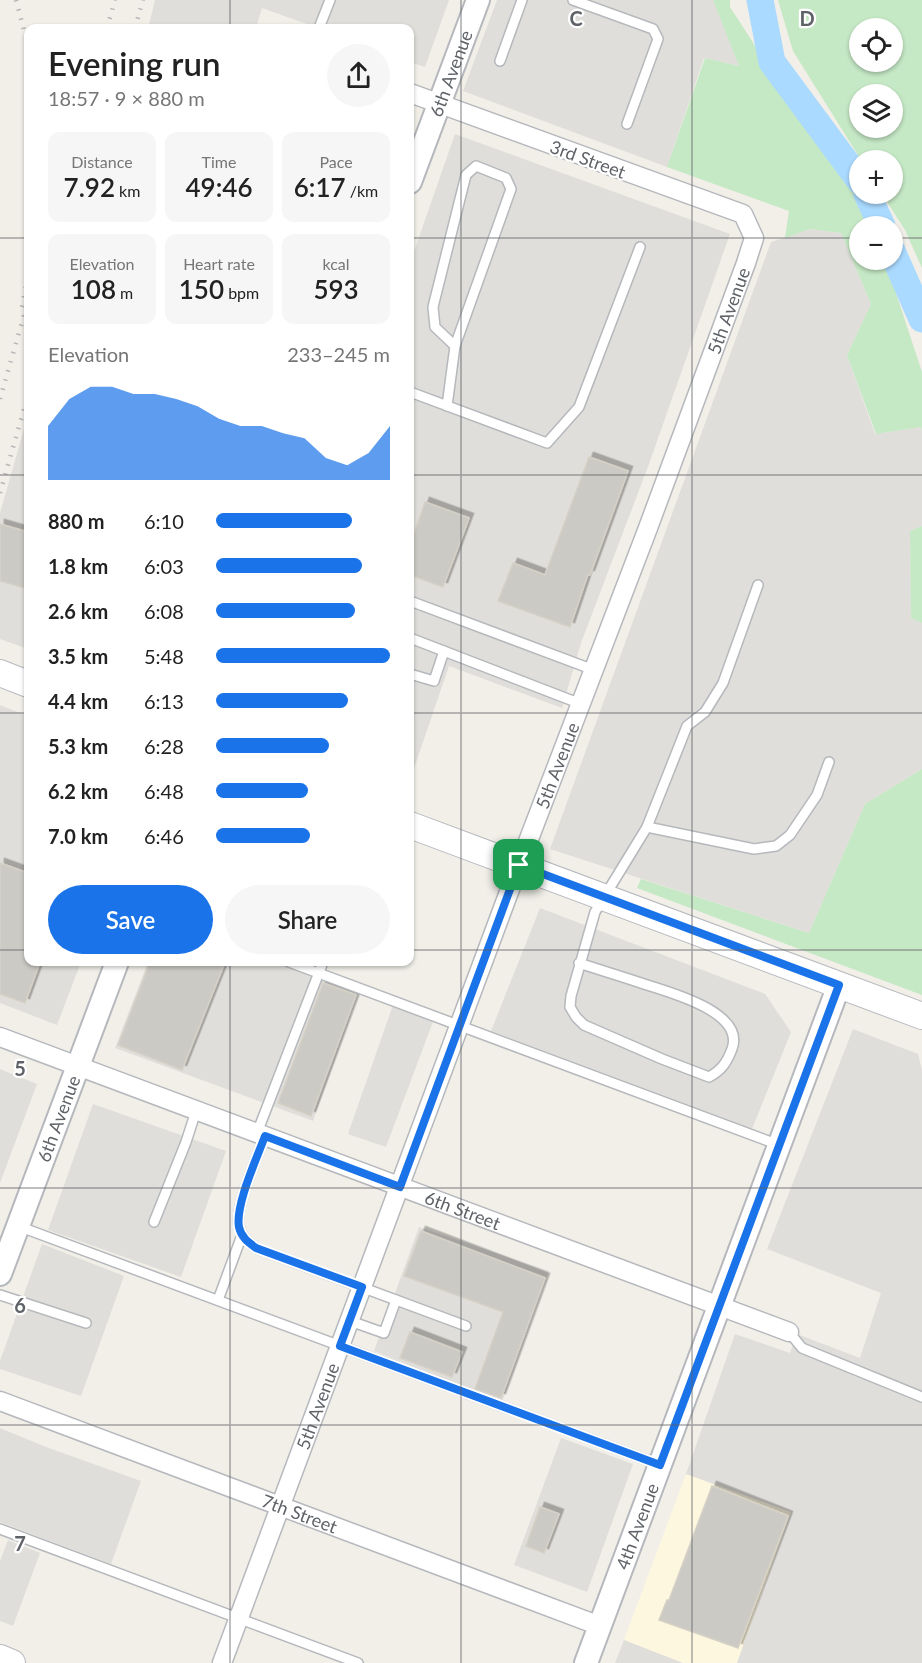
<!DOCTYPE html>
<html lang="en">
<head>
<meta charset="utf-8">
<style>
  :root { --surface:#fff; --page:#f6f6f6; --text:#222; --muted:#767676; --accent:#1a73e8 }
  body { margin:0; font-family:Lato,sans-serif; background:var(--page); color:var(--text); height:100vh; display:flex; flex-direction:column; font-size:22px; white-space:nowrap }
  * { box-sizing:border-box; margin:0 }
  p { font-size:20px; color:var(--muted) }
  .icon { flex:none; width:33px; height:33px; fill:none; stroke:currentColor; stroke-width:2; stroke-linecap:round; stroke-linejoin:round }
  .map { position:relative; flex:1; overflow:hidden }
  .side { position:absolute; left:24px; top:24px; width:390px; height:942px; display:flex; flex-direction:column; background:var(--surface); border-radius:12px; box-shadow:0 2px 4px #0004 }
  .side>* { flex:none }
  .fabs { position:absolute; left:849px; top:18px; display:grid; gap:12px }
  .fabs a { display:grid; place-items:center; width:54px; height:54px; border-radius:50%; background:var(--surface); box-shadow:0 2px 4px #0004; font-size:30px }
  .pin { position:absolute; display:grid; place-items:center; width:51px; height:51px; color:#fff; margin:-26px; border-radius:12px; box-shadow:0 3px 9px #0006 }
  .round { display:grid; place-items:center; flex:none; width:63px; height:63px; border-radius:32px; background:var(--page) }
  .summary { display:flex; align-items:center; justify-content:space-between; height:102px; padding:0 24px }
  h1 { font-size:33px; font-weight:600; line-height:45px }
  .metrics { display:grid; grid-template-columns:repeat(3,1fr); gap:9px; height:102px; padding:6px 24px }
  .metrics div { display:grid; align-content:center; border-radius:12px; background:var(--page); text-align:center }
  .metrics b { font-size:26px; font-weight:600 }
  .metrics small { font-size:16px; font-weight:400 }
  .metrics p { font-size:16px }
  .chart { height:168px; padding:12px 24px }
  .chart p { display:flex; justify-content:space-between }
  .chart svg { width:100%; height:108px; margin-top:6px; fill:var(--accent); opacity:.7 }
  .primary-button { display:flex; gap:12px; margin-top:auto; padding:12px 24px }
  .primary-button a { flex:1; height:69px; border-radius:36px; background:var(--accent); color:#fff; font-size:24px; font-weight:600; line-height:69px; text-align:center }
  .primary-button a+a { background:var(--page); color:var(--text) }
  ul { padding:0 24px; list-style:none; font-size:20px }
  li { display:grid; grid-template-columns:96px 72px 1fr; align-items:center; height:45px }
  li i { height:15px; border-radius:8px; background:var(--accent) }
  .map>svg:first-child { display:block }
</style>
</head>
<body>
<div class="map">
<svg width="922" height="1663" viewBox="0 0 922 1663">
  <defs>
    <filter id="shadow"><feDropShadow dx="4.5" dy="-4.5" stdDeviation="0" flood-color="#0004"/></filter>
  </defs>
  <rect width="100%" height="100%" fill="#f1efe8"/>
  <path fill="#fef7e0" d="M 686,1474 L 791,1512 L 737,1663 L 683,1663 L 624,1640 Z"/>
  <g fill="#e0deda">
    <path d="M 155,0 L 449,0 L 425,67 L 410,62 L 410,28 L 318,28 L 262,8 L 256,28 L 159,28 L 149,25 Z"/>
    <path d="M 497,0 L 713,0 L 740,66 L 704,58 L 667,167 L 463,91 Z"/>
    <path d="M 455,134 L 730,234 L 649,464 L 581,643 L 562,708 L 449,666 L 410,780 L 410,263 Z"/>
    <path d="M 810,229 L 841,233 L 871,304 L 847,355 L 875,434 L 921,427 L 922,431 L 922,526 L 910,532 L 911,618 L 922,623 L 922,769 L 865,804 L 809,933 L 550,849 L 771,242 Z"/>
    <path d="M 28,415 L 28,649 L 0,639 L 0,513 Z"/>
    <path d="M 0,705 L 28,716 L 28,962 L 81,962 L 57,1025 L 0,1003 Z"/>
    <path d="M 540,908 L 765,994 L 791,1032 L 752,1129 L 491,1031 Z"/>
    <path d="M 148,962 L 275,962 L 359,992 L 313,1121 L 115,1048 Z"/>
    <path d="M 393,1005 L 434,1019 L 386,1147 L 348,1134 Z"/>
    <path d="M 853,1029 L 918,1054 L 922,1071 L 922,1663 L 737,1663 L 791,1512 L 686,1474 L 735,1334 L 790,1353 L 797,1334 L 860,1358 L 881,1293 L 767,1249 Z"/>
    <path d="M 0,1069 L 37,1084 L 0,1183 Z"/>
    <path d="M 93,1104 L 226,1151 L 181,1277 L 48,1230 Z"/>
    <path d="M 419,1227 L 549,1271 L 502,1402 L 374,1351 Z"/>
    <path d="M 42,1244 L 124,1276 L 81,1396 L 0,1369 L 0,1361 Z"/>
    <path d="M 0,1428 L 46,1447 L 141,1481 L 111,1564 L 0,1522 Z"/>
    <path d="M 561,1438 L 633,1464 L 587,1592 L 514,1565 Z"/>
    <path d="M 8,1540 L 40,1553 L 13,1626 L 0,1621 L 0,1561 Z"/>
    <path d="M 624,1640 L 683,1663 L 615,1663 Z"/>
  </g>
  <g fill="#c5e8c5" fill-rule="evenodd">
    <path d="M 713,0 L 730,0 L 730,7 L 804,121 L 858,198 L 870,226 L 860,226 L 860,260 L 885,260 L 922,372 L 922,431 L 921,427 L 876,434 L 847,355 L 871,304 L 841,233 L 810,229 L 785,238 L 789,211 L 667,167 L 705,58 L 739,66 Z"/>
    <path d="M 778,0 L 922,0 L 922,268 L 905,230 L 882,194 L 892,194 L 892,160 L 861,160 L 793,51 ZM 860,28 L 892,28 L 892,62 L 860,62 ZM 860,94 L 892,94 L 892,128 L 860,128 Z"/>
    <path d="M 922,526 L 922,623 L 911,618 L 910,531 Z"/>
    <path d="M 922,769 L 922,995 L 637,888 L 641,879 L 809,933 L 865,804 Z"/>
  </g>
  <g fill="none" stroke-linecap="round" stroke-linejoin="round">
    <g stroke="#aadaff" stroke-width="27">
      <path d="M 760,0 L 772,62 L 860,181"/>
      <path d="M 867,194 L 882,226"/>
      <path d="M 892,251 L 922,319"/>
    </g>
  </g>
  <g fill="#cccac5" stroke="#d6d1c6" stroke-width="1.5" filter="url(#shadow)">
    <path d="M 589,457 L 628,471 L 590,575 L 588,574 L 570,627 L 498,601 L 513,563 L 545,575 Z"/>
    <path d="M 425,502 L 469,518 L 443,587 L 410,575 L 410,545 Z"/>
    <path d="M 0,524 L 28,532 L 28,589 L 0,581 Z"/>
    <path d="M 0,863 L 28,873 L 28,962 L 40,962 L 25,1003 L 0,994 Z"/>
    <path d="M 150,962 L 225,962 L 182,1070 L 118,1045 Z"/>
    <path d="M 323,983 L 356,995 L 311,1116 L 278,1103 Z"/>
    <path d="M 421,1231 L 545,1278 L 501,1398 L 475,1389 L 503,1312 L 404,1276 Z"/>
    <path d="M 410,1332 L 462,1352 L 452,1377 L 400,1358 Z"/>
    <path d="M 712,1486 L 788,1516 L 738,1648 L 659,1620 L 667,1600 L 669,1600 Z"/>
    <path d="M 540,1507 L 559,1514 L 544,1553 L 526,1546 Z"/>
  </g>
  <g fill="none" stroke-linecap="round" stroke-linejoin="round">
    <defs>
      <g id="service">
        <path d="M 573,0 L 653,29 L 658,39 L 627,124"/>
        <path d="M 319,28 L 330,0"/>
        <path d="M 500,61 L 522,0"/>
        <path d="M 410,392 L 547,443 L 579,407 L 640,247"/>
        <path d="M 447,406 L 455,346 L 435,327 L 433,307 L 466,175 L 476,166 L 506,178 L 511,189 L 455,346"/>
        <path d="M 410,601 L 594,670"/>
        <path d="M 410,638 L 581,704"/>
        <path d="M 410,674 L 434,681 L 444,651"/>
        <path d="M 647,827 L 754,849 L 776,846 L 790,835 L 817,795 L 829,762"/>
        <path d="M 289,962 L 779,1145"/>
        <path d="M 579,963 C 600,970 620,976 641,983 C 665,991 746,1011 732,1049 C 727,1062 722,1070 709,1077 L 662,1059 L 584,1025 L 576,1017 L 570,1007 L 571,996 L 595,912 L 647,827 L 687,726 L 705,712 L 723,683 L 758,585"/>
        <path d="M 257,1133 L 323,962"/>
        <path d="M 265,1136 C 257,1158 235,1205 239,1226 C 241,1237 248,1242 256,1248 L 466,1326"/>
        <path d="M 154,1222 L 186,1142 L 196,1111"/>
        <path d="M 18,1226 L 660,1465"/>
        <path d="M 0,1295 L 86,1323"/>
        <path d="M 218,1300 L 242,1235"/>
        <path d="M 350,1321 L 384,1333 L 396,1300"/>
        <path d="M 789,1332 L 802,1348 L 922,1397"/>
        <path d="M 0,1529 L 358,1663"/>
      </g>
      <g id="minor">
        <path id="s1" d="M 0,1037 L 789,1332"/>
        <path id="s2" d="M 0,1401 L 600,1626"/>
        <path id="s3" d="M 222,1663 L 519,865 L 648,528 L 746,263 L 754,238 L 743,214 L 410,93"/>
      </g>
      <g id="tertiary">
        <path id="s4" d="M 410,182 L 478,0"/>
        <path id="s5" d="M 0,1274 L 117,962"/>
        <path id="s6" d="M 586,1663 L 839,985"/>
      </g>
      <g id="secondary">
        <path d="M 0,673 L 28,684"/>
        <path d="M 410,825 L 922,1016"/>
        <path d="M 0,1658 L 12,1663"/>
      </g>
    </defs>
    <use href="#service" stroke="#b5b8bc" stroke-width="12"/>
    <use href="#minor" stroke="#b5b8bc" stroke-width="21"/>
    <use href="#tertiary" stroke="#b5b8bc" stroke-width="26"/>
    <use href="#secondary" stroke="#b6babf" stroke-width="28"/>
    <use href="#service" stroke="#fff" stroke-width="9"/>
    <use href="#minor" stroke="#fff" stroke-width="18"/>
    <use href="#tertiary" stroke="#fff" stroke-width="22"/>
    <use href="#secondary" stroke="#fff" stroke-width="26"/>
    <g stroke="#b6b7b8" stroke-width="4.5" stroke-dasharray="1.5 8" stroke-linecap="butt">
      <path d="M 16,0 L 28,45"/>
      <path d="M 107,28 L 115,0"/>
      <path d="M 135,28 L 143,0"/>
      <path d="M 22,307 L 28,275"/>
      <path d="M 0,399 L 28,301"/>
      <path d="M 0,493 L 28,395"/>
    </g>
  </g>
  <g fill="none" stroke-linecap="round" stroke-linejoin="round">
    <defs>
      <path id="route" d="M 519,865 L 839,985 L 660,1465 L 340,1346 L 362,1287 L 256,1248 C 248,1242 241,1237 239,1227 C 235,1205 257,1158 265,1136 L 400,1187 Z"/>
    </defs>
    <use href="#route" stroke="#fff" stroke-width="12"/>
    <use href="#route" stroke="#1a73e8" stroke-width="8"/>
  </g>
  <path fill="none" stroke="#5f6368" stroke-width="1.5" stroke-opacity="0.55" d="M 230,0 L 230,28M 461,0 L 461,1663M 692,0 L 692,1663M 0,238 L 28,238M 410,238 L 860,238M 892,238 L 922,238M 0,475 L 28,475M 410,475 L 922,475M 0,713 L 28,713M 410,713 L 922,713M 0,950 L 28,950M 410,950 L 922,950M 230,962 L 230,1663M 0,1188 L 922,1188M 0,1425 L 922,1425"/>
  <g text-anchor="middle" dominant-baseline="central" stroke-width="4.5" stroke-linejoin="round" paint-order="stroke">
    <g font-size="18" fill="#5f6368" stroke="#fff">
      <text stroke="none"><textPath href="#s4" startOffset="116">6th Avenue</textPath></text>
      <text transform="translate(588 159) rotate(20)">3rd Street</text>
      <text stroke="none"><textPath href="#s3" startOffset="1444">5th Avenue</textPath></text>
      <text stroke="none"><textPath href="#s3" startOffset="958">5th Avenue</textPath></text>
      <text stroke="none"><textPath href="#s5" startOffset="166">6th Avenue</textPath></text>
      <text stroke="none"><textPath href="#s1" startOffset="494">6th Street</textPath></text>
      <text stroke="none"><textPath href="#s3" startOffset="274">5th Avenue</textPath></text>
      <text stroke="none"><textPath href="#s2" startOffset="320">7th Street</textPath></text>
      <text stroke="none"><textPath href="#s6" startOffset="146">4th Avenue</textPath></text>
    </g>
  </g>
  <g font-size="20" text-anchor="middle" font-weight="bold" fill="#5f6368" stroke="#fff" stroke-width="4.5" stroke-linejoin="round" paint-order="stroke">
    <text x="576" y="26">C</text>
    <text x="807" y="26">D</text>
    <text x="20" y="1076">5</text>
    <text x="20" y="1313">6</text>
    <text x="20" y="1551">7</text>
  </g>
</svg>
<div class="fabs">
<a><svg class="icon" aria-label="locate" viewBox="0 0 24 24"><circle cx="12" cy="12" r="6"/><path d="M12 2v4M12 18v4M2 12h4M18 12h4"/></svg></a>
<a><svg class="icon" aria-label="layers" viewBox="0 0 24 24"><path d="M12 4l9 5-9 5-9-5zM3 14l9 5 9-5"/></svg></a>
<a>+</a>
<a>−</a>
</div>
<div class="pin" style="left:519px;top:865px;background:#1e9e55"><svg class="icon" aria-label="arrive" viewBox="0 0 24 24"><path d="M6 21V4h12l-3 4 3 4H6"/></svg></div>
<section class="side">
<div class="summary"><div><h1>Evening run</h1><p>18:57 · 9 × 880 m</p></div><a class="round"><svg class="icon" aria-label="share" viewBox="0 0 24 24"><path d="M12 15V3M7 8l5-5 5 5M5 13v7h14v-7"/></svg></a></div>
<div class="metrics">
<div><p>Distance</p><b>7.92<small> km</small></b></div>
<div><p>Time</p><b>49:46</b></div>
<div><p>Pace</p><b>6:17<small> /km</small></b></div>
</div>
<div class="metrics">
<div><p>Elevation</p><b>108<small> m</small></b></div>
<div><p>Heart rate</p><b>150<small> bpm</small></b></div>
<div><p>kcal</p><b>593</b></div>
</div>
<div class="chart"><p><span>Elevation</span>233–245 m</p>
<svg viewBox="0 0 160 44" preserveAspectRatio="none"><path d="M0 44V22L10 11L20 6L30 6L40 9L50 9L60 11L70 14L80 19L90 22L100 22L110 25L120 27L130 35L140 38L150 33L160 22V44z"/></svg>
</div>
<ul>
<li><b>880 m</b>6:10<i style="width:78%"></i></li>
<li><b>1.8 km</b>6:03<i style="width:84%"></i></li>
<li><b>2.6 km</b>6:08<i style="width:80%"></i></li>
<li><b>3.5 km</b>5:48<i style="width:100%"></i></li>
<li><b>4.4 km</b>6:13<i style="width:76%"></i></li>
<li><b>5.3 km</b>6:28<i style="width:65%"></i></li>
<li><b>6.2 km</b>6:48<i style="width:53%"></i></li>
<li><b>7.0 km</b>6:46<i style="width:54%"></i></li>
</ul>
<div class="primary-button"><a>Save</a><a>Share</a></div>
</section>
</div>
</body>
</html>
